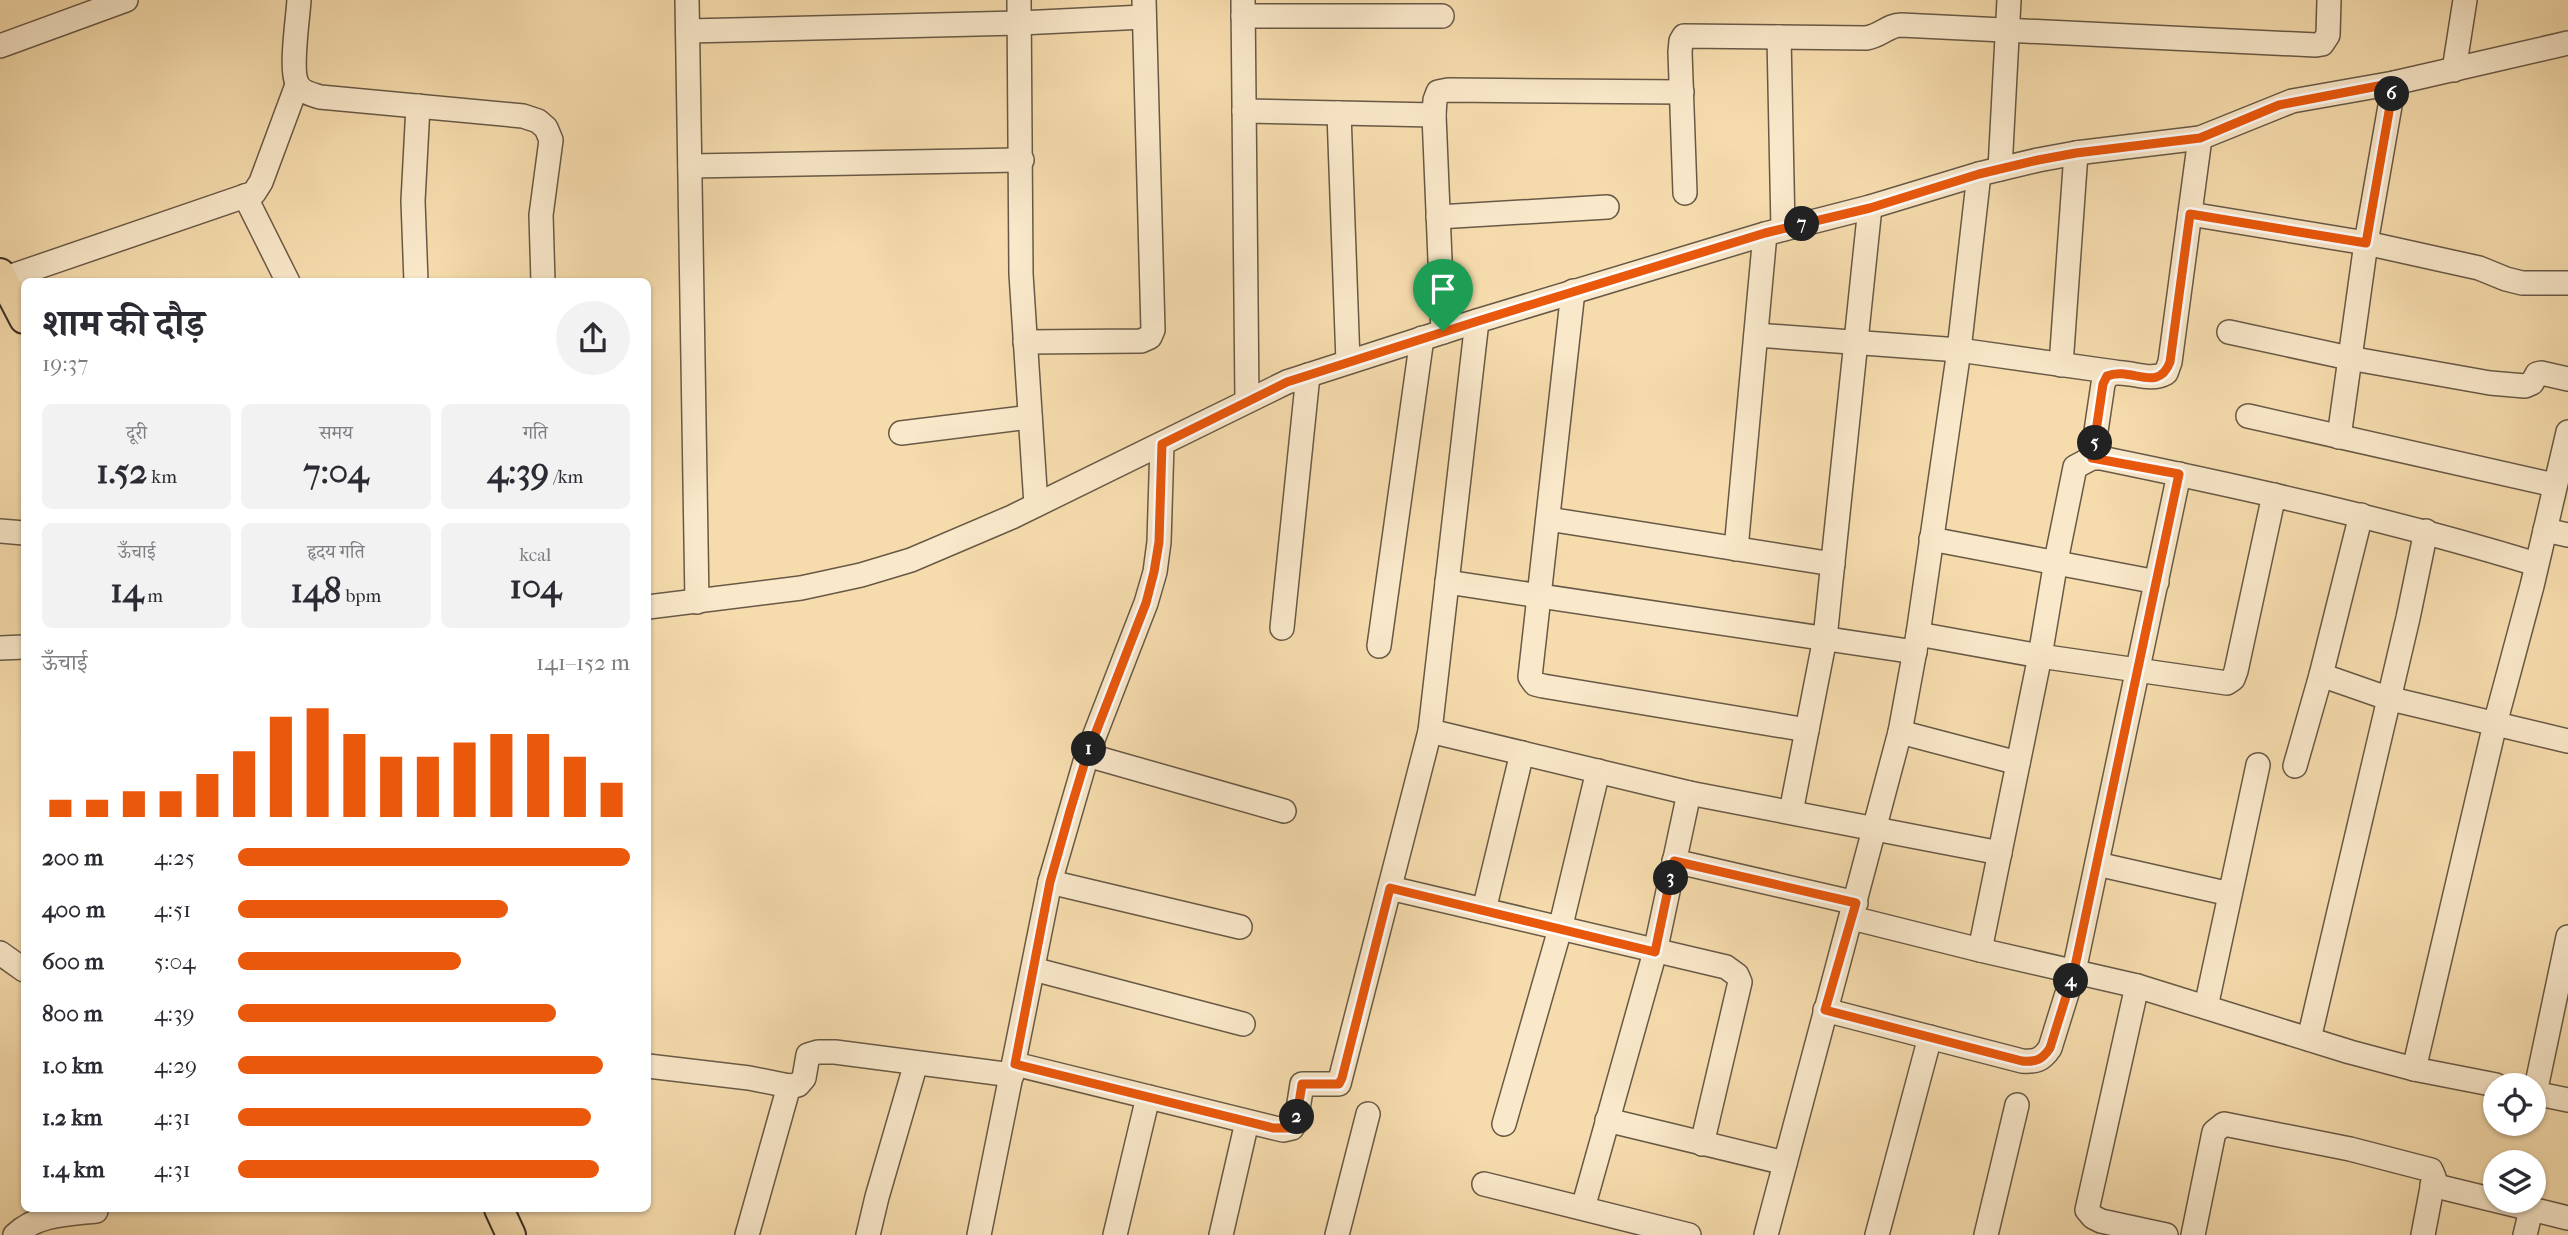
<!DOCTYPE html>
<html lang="hi">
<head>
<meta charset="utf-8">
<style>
  :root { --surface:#fff; --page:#f2f2f3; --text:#2b2b33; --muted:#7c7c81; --accent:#ea580c }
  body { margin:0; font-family:"IM FELL French Canon","Noto Serif Devanagari",serif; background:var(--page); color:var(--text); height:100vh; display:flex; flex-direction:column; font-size:26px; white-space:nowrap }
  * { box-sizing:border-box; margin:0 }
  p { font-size:23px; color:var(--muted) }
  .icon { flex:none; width:38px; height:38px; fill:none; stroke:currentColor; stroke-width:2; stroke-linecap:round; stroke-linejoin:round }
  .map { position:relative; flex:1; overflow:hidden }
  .drawer { position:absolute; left:21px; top:278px; width:630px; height:934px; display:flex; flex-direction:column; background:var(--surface); border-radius:10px; box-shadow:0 2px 5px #0004 }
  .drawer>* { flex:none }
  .controls { position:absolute; left:2483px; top:1073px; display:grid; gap:14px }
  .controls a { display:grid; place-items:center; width:63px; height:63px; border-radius:50%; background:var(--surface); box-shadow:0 2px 5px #0004; font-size:35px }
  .pin { position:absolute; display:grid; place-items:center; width:60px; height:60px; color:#fff; margin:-72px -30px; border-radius:50% 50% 50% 0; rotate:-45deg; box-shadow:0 0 7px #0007 }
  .pin .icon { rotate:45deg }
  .km { position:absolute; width:35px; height:35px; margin:-18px; border-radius:50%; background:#222; color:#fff; font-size:19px; line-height:35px; text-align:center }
  .round { display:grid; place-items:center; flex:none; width:74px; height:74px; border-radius:37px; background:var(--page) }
  .summary { display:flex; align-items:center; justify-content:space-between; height:119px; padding:0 21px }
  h1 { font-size:38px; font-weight:700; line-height:52px }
  .figures { display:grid; grid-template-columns:repeat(3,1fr); gap:10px; height:119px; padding:7px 21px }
  .figures div { display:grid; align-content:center; border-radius:10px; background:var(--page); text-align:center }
  .figures b { font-size:35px; font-weight:700 }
  .figures small { font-size:19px; font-weight:400 }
  .figures p { font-size:19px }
  .chart { height:196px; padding:14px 21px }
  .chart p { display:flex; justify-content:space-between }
  .chart svg { width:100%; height:126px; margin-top:7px; stroke:var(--accent); stroke-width:6 }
  ul { padding:0 21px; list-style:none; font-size:23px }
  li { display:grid; grid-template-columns:112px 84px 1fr; align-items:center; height:52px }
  li i { height:18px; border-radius:9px; background:var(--accent) }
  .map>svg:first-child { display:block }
</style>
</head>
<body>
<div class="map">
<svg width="2568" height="1235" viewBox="0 0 2568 1235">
  <rect width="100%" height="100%" fill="#f6dcad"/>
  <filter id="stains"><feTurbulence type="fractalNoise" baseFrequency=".00286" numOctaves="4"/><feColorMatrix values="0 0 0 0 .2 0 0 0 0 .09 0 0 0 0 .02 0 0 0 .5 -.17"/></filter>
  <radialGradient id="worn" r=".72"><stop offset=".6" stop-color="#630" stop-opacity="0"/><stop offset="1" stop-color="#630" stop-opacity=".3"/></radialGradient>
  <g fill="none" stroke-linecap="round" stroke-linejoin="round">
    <defs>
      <g id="minor">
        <path d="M 299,0 C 298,18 290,69 297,83 C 300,92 311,94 320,97 L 523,116 L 538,121 L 546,128 L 551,140 L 541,215 L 543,282"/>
        <path d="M 687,0 L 697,602"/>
        <path d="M 1019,0 L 1021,274 L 1036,505"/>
        <path d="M 1243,0 L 1247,401"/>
        <path d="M 1243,16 L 1442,16"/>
        <path d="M 688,31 L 1020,23 L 1144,17"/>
        <path d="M 1779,37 L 1783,229"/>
        <path d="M 0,46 L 126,0"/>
        <path d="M 2454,70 L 2465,0"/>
        <path d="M 1244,111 L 1434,115"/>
        <path d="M 1339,113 L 1348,362"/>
        <path d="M 690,166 L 1022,160"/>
        <path d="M 2000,169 L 2009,0"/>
        <path d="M 1685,193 L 1680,52 L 1681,41 L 1684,36 L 1866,38 C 1881,36 1888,25 1901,25 L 2316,45 L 2322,44 L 2328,35 L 2329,0"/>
        <path d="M 245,196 L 288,282"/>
        <path d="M 2190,214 L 2366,243 L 2479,268 L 2506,279 L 2522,283 L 2568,283"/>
        <path d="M 1438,217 L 1607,207"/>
        <path d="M 3,279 L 254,193 L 261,182 L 297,85"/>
        <path d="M 416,282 L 413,201 L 418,106"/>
        <path d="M 1573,291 L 1530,677 L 1535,684 L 1543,686 L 1807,730"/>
        <path d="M 1443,332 L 1434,115 L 1435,100 L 1438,92 L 1448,90 L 1682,92"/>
        <path d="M 2229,332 L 2349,358 L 2490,383 L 2525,386 L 2532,383 L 2537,374 L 2541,373 L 2568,379"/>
        <path d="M 1756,335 L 1959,350 L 2115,372"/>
        <path d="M 1025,342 L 1141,341 L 1150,337 L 1153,330 L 1144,0"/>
        <path d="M 2061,365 L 2076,153"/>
        <path d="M 2248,416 L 2554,485"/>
        <path d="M 901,433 L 1030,417"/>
        <path d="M 2339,437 L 2366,243 L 2394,83"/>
        <path d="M 2092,458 L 2103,384 L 2107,375 C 2126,367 2147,384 2166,373 L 2170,362 L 2200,138"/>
        <path d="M 1548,519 L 1833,564"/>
        <path d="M 2545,530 L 2568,535"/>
        <path d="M 0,531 L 24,533"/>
        <path d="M 1931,539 L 2157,582"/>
        <path d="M 1736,549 L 1765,234"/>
        <path d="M 1447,582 L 1915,652"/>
        <path d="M 648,607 L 801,588 L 861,575 L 911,560 L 1012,517 L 1287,382 L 1477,321 L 1765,234 L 1870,207 L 1979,174 L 2038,160 L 2076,153 L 2200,138 L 2292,101 L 2394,83 L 2568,43"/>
        <path d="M 1282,628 L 1308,375"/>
        <path d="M 1918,634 L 2040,656 L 2227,683 L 2233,679 L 2236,671 L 2274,495"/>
        <path d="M 1379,646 L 1422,338"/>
        <path d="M 0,648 L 24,647"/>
        <path d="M 2321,675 L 2387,698 L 2568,741"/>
        <path d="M 1430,731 L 1689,793 L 2000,853"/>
        <path d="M 1900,732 L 2018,763"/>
        <path d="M 1087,755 L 1284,811"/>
        <path d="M 2295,766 L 2321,675 L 2361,515"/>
        <path d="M 1791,812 L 1825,638 L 1870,207"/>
        <path d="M 1674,861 L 1856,903"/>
        <path d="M 2097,864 L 2230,894"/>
        <path d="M 1050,882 L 1240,927"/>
        <path d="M 1390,888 L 1726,967 L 1737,975 L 1740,982 L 1702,1144"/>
        <path d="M 1484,910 L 1522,753"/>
        <path d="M 1852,918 L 1980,950 L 2137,986 L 2350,1052 L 2414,1069 L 2496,1085"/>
        <path d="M 1980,950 L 2040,656 L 2056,561 L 2075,467 L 2092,458 L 2101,458 C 2247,488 2392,520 2536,564"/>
        <path d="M 0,953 L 24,970"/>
        <path d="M 1033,969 L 1243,1024"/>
        <path d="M 2137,986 L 2087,1210 L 2093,1217 L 2101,1221 L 2166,1235"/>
        <path d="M 2206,1007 L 2258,765"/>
        <path d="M 1825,1010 L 2022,1061 C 2036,1062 2042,1060 2050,1048 L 2074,971 L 2179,474"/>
        <path d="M 2309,1039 L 2408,618 L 2426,531"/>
        <path d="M 1015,1064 L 1283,1130 L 1292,1128 L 1296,1122 L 1302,1084 L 1339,1084 L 1430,731 L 1477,321"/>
        <path d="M 648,1066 L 749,1078 L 789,1086 L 798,1085 L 804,1078 L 808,1055 L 818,1052 L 835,1052 L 1012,1075"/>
        <path d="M 2414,1069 L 2495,724 L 2532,586 L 2568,432"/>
        <path d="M 2534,1093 L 2568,1100"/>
        <path d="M 2535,1093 L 2568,937"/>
        <path d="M 1607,1120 L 1785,1163"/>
        <path d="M 1504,1124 L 1560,929 L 1598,771"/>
        <path d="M 1484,1184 L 1689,1235"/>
        <path d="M 2432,1185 L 2568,1218"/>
        <path d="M 1583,1208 L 1655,952 L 1689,793"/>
        <path d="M 15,1235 C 37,1214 68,1214 96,1211"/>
        <path d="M 747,1235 L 789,1086"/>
        <path d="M 868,1235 L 877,1197 L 916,1063"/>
        <path d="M 979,1235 L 1050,882 L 1087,755 L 1146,603 L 1155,572 L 1159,542 L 1162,444"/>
        <path d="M 1115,1235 L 1148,1097"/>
        <path d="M 1221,1235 L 1247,1122"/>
        <path d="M 1337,1235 L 1368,1114"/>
        <path d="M 1766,1235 L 1900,732 L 1918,634 L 1959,350 L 1979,174"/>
        <path d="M 1877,1235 L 1930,1037"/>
        <path d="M 1986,1235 L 2017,1105"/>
        <path d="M 2193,1235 L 2214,1132 L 2224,1124 L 2350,1149 L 2431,1170 L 2434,1177 L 2423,1235"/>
        <path d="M 2525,1235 L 2531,1210"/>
      </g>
      <g id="major">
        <path d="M 0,273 L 24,319"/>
        <path d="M 499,1209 L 511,1235"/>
      </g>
    </defs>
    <use href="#minor" stroke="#685946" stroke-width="26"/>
    <use href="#major" stroke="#382d24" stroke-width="32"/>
    <use href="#minor" stroke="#f9e8ca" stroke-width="23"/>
    <use href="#major" stroke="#f6dcad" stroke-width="28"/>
  </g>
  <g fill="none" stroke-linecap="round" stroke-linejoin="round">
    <defs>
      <path id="route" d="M 2394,83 L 2366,243 L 2190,214 L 2170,362 C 2158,394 2131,366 2107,376 L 2103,384 L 2092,458 L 2179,474 L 2074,971 L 2050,1048 C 2042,1060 2036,1062 2022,1061 L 1825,1010 L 1856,903 L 1674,861 L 1655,952 L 1390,888 L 1342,1078 L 1339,1084 L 1302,1084 L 1296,1122 L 1292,1128 L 1273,1128 L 1015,1064 L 1050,882 L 1070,811 L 1087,755 L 1146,603 L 1154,572 L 1159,542 L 1162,444 L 1287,382 L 1478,321 L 1765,233 L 1870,208 L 1979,174 L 2038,160 L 2076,153 L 2200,138 L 2279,105 Z"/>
    </defs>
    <use href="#route" stroke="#fff" stroke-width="14"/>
    <use href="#route" stroke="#ea580c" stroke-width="9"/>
  </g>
  <rect width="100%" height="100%" filter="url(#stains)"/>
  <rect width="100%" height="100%" fill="url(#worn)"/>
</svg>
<div class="controls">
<a><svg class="icon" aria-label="locate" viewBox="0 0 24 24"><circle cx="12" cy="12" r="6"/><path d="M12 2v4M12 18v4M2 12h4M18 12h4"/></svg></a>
<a><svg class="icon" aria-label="layers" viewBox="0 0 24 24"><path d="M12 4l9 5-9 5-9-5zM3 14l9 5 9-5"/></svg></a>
</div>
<div class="pin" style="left:1443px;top:331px;background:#1e9e55"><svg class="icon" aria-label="arrive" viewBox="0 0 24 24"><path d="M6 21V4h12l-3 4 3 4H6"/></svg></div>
<b class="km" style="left:1089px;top:749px">1</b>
<b class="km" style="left:1297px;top:1117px">2</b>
<b class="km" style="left:1671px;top:878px">3</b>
<b class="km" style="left:2071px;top:981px">4</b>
<b class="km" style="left:2095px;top:443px">5</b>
<b class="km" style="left:2392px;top:94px">6</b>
<b class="km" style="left:1802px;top:224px">7</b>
<section class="drawer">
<div class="summary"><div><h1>शाम की दौड़</h1><p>19:37</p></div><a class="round"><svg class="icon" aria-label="share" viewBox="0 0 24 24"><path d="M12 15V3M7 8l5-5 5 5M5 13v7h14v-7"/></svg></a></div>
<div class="figures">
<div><p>दूरी</p><b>1.52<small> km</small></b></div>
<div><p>समय</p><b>7:04</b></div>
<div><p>गति</p><b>4:39<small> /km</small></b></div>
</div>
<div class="figures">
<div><p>ऊँचाई</p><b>14<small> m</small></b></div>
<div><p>हृदय गति</p><b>148<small> bpm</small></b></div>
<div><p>kcal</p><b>104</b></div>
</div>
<div class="chart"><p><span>ऊँचाई</span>141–152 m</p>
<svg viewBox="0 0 160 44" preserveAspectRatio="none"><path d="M5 44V38M15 44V38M25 44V35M35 44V35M45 44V29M55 44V21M65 44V9M75 44V6M85 44V15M95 44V23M105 44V23M115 44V18M125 44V15M135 44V15M145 44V23M155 44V32"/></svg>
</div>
<ul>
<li><b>200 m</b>4:25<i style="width:100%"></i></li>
<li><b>400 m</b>4:51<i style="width:69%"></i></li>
<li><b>600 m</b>5:04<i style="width:57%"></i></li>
<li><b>800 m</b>4:39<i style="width:81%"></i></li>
<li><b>1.0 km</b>4:29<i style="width:93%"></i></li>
<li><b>1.2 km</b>4:31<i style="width:90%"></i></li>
<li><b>1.4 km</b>4:31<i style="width:92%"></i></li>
</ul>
</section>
</div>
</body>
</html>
